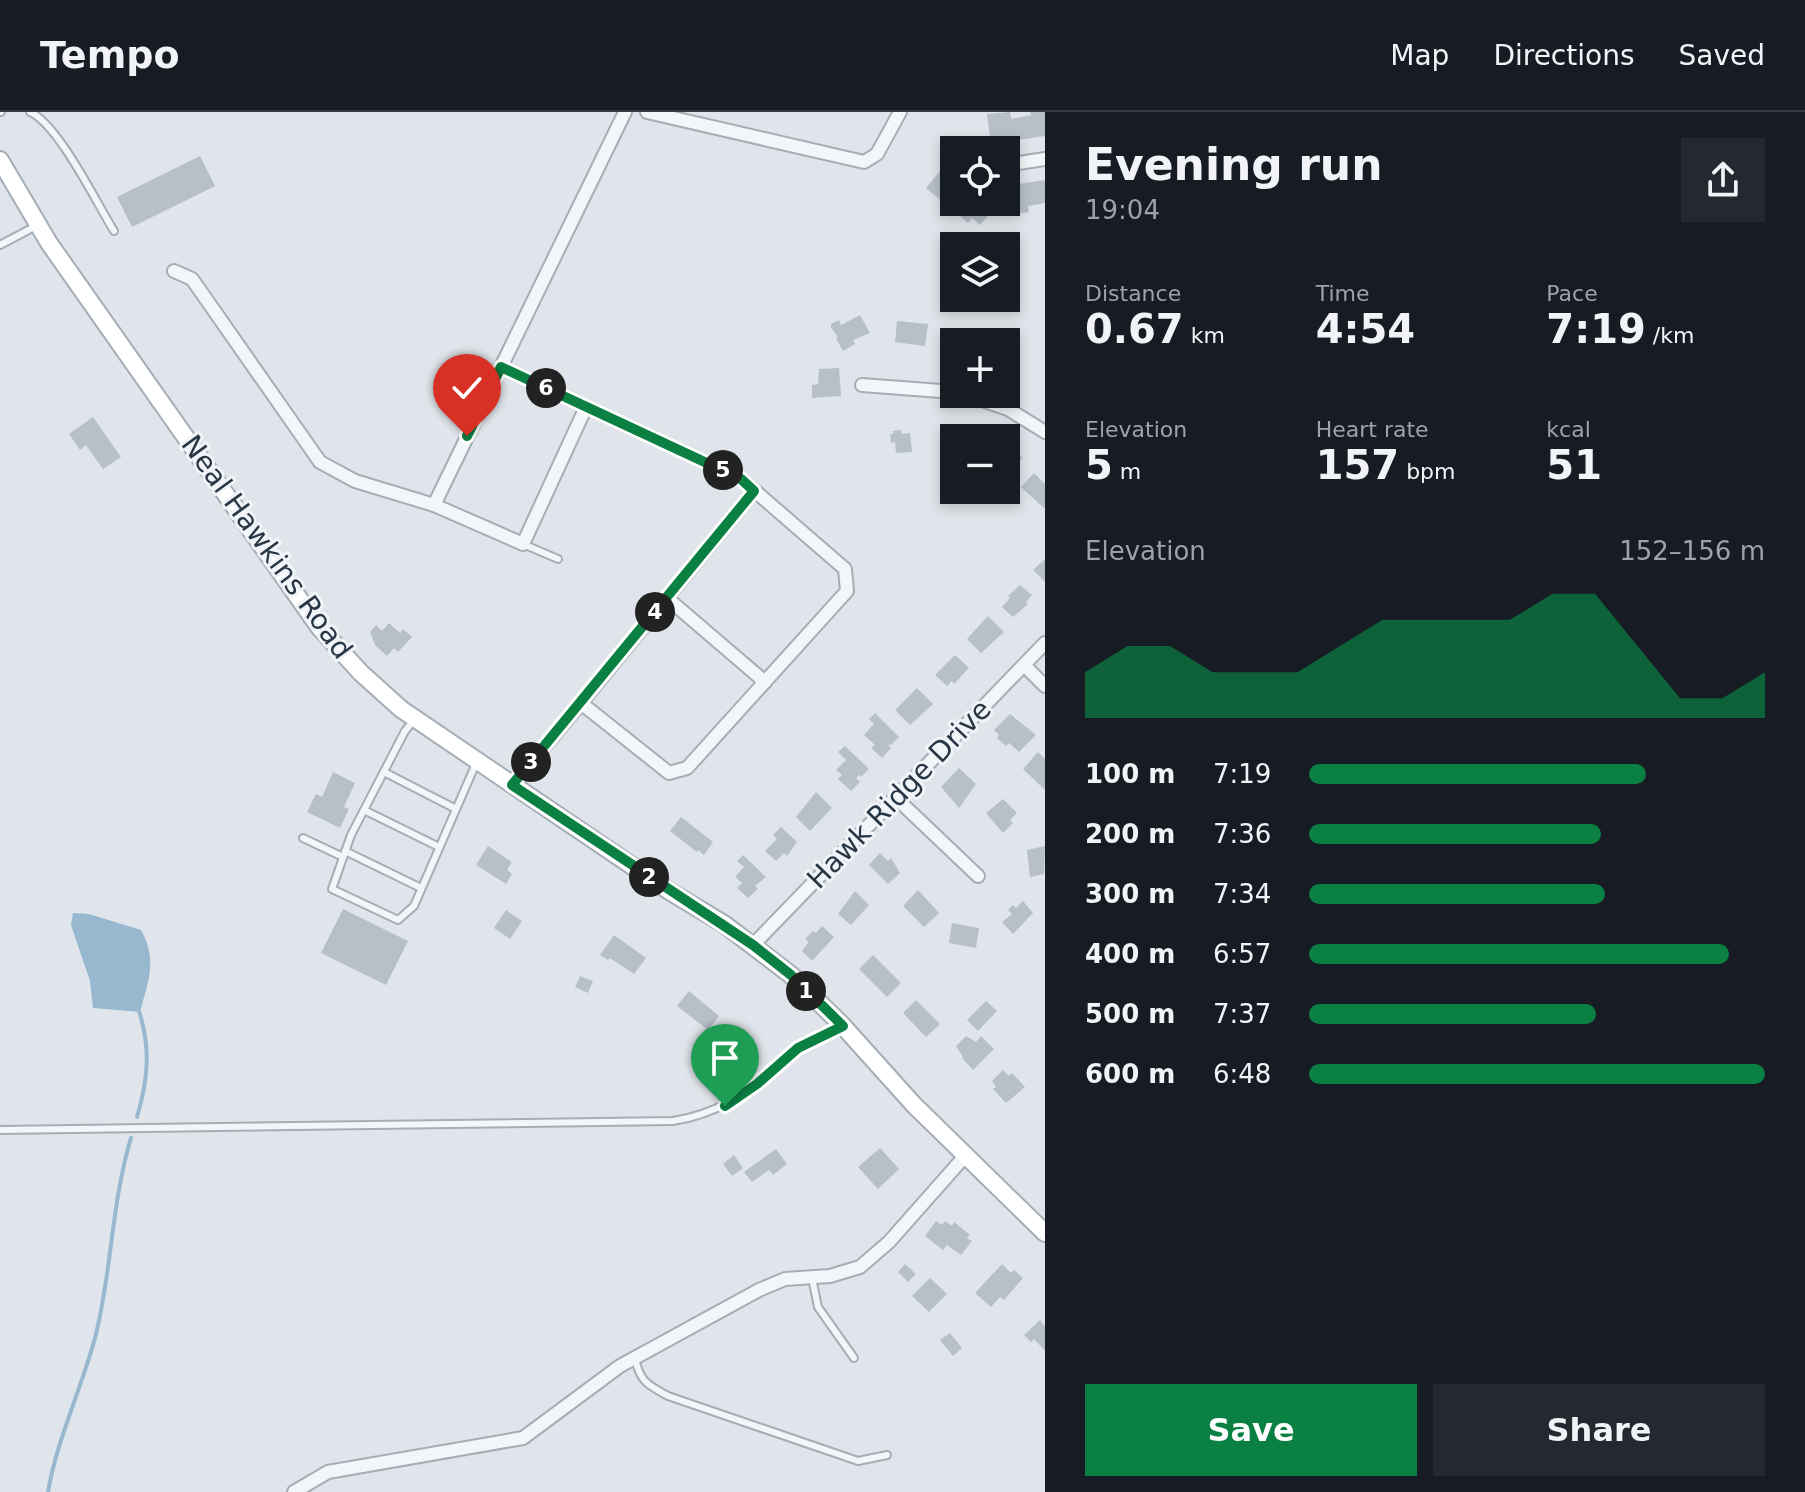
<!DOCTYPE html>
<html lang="en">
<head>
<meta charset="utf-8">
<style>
  :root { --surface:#171b24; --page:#242831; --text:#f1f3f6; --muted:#9ea1a6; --line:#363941; --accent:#0b8043 }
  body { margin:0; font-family:"DejaVu Sans",sans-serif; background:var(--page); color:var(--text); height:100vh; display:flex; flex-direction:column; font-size:30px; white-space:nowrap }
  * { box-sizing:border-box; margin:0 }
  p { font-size:26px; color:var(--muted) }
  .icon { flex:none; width:44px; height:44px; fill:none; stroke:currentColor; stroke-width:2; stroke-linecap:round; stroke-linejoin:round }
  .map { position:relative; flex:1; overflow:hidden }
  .side { display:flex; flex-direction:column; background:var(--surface); width:760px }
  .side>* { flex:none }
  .tools { position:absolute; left:940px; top:24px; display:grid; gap:16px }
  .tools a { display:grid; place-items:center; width:80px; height:80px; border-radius:0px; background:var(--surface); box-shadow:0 4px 12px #0003; font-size:40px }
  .pin { position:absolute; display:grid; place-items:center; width:68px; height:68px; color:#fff; margin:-82px -34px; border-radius:50% 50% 50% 0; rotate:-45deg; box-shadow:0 0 8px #0007 }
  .pin .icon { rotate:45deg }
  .km { position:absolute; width:40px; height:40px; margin:-20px; border-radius:50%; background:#222; color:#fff; font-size:22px; line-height:40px; text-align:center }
  .round { display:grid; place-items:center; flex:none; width:84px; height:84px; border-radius:0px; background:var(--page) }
  .head { display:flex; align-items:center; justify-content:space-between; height:136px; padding:0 40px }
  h1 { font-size:44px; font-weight:600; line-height:60px }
  .metrics { display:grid; grid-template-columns:repeat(3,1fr); gap:12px; height:136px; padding:8px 40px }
  .metrics div { display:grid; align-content:center }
  .metrics b { font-size:40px; font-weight:600 }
  .metrics small { font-size:22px; font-weight:400 }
  .metrics p { font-size:22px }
  .chart { height:224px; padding:16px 40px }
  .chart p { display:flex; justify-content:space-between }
  .chart svg { width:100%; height:144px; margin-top:8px; fill:var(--accent); opacity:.7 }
  .cta { display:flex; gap:16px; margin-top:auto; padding:16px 40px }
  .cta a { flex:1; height:92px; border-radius:0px; background:var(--accent); color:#fff; font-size:32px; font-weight:600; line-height:92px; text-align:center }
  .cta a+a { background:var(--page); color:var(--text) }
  ul { padding:0 40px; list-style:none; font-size:26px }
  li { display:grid; grid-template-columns:128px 96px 1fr; align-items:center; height:60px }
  li i { height:20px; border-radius:10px; background:var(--accent) }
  header { display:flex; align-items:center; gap:48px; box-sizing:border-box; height:112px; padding:0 40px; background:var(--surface); border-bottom:2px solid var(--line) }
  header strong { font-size:38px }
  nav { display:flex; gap:44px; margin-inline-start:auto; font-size:28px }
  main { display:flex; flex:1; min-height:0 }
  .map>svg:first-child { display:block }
</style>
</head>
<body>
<header>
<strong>Tempo</strong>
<nav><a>Map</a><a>Directions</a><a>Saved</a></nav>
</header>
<main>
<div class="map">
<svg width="1045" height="1380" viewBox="0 0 1045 1380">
  <rect width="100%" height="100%" fill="#e0e5eb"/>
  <path fill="#97b8cf" d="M 73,801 L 89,802 L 141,818 C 158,848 148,870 140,900 L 93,896 L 90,869 L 71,813 Z"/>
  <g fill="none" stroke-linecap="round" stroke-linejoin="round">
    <g stroke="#97b8cf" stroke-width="4">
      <path d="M 137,1005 C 148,968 151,936 139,899"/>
      <path d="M 48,1380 C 57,1327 81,1278 95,1226 C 112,1160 111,1092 131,1026"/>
    </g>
  </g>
  <g fill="#b7bfc9">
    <path d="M 1010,0 L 1011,7 L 1031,3 L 1030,0 L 1045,0 L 1045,24 L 991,32 L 987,2 Z"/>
    <path d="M 200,44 L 215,74 L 132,115 L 117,85 Z"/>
    <path d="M 944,54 L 954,62 L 954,90 L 988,90 L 995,95 L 980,113 L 972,106 L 968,111 L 960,104 L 963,99 L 947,86 L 943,90 L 926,76 Z"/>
    <path d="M 1045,68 L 1045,91 L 1028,94 L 1029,100 L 1008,103 L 1006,74 Z"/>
    <path d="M 860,203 L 870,221 L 853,228 L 855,232 L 843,239 L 836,226 L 838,225 L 831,216 L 831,212 L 839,208 L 841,213 Z"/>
    <path d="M 897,209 L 928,212 L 925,234 L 895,230 Z"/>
    <path d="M 954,219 L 982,225 L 981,230 L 951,230 Z"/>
    <path d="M 839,256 L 841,284 L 812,286 L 812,273 L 818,272 L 819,257 Z"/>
    <path d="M 93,305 L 121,345 L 103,357 L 86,333 L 80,338 L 69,322 Z"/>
    <path d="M 901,318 L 902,322 L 910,321 L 912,340 L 896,341 L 895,330 L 891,331 L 890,322 L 893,322 L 893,319 Z"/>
    <path d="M 1010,333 L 1023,346 L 1006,362 L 1006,337 Z"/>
    <path d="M 1034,361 L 1045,372 L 1045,397 L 1021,375 Z"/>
    <path d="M 1045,447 L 1045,470 L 1033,458 Z"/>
    <path d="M 1020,473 L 1032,483 L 1026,490 L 1028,492 L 1013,505 L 1002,495 L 1010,486 L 1008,484 Z"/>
    <path d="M 988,504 L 1004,520 L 981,541 L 967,527 Z"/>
    <path d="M 389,511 L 400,521 L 403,517 L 412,525 L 398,540 L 394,536 L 387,544 L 375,533 L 370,520 L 376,513 L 382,519 Z"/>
    <path d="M 955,543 L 969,556 L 954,572 L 952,569 L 947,574 L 935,563 Z"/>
    <path d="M 917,576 L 933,592 L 910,613 L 895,598 Z"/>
    <path d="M 875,601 L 899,625 L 891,633 L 887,632 L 891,636 L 882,646 L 871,636 L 875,633 L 864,623 L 874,612 L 869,607 Z"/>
    <path d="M 1010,602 L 1036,623 L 1019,640 L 1009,631 L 1006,634 L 997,626 L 999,623 L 994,618 Z"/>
    <path d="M 845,634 L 869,657 L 861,665 L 859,663 L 856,666 L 860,670 L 851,679 L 838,667 L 842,663 L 836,658 L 846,648 L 838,640 Z"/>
    <path d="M 1038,640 L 1045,647 L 1045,678 L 1023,657 Z"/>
    <path d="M 959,656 L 976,672 L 959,696 L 941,675 Z"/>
    <path d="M 333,660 L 355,671 L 344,695 L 349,697 L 340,716 L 307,700 L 316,682 L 322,685 Z"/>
    <path d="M 816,680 L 832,696 L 810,719 L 796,705 Z"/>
    <path d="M 1003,687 L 1017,701 L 1010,708 L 1013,711 L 1003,721 L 986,701 Z"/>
    <path d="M 681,705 L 713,730 L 704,743 L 698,738 L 697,740 L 670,719 Z"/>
    <path d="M 781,715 L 797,730 L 787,744 L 784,741 L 776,749 L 765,739 L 777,727 L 773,723 Z"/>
    <path d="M 488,734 L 512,750 L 507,758 L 512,762 L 506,772 L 476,753 Z"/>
    <path d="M 1045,734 L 1044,762 L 1030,765 L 1027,738 Z"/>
    <path d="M 880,741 L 888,749 L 891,746 L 900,761 L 888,772 L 869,753 Z"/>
    <path d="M 743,743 L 766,765 L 755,774 L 758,777 L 748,786 L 737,776 L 742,771 L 735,765 L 744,755 L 737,749 Z"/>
    <path d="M 918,778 L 939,801 L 924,815 L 903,794 Z"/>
    <path d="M 855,779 L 869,793 L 851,813 L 838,802 Z"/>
    <path d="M 1023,789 L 1033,801 L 1013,822 L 1002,810 L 1012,802 L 1008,798 L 1013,793 L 1016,796 Z"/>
    <path d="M 343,797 L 408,829 L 386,873 L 321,841 Z"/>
    <path d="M 506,798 L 522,809 L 510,827 L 494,816 Z"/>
    <path d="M 952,811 L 979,816 L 976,836 L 949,831 Z"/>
    <path d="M 822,814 L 834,825 L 812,849 L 802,839 L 809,830 L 805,827 L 813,819 L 816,821 Z"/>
    <path d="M 614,823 L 646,846 L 634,862 L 610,846 L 608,848 L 600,843 Z"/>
    <path d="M 873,843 L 901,871 L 887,885 L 859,857 Z"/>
    <path d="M 580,864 L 593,869 L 588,881 L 575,875 Z"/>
    <path d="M 689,879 L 719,904 L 708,918 L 677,894 Z"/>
    <path d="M 916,888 L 940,912 L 926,925 L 903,901 Z"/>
    <path d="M 986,889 L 997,899 L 978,919 L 967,908 Z"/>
    <path d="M 966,924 L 976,930 L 981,924 L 994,937 L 973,958 L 962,946 L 963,945 L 956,934 Z"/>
    <path d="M 1003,958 L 1009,964 L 1012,961 L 1025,975 L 1006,991 L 993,977 L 996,975 L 992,969 Z"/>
    <path d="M 880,1036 L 899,1057 L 878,1077 L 858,1055 Z"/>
    <path d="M 776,1037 L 787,1052 L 773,1063 L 769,1058 L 752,1070 L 744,1060 Z"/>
    <path d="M 734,1043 L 743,1056 L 732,1064 L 723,1052 Z"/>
    <path d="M 936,1109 L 942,1113 L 945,1109 L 952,1114 L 954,1110 L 970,1123 L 967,1126 L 972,1129 L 961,1143 L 947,1133 L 943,1138 L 925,1124 Z"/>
    <path d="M 905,1152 L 916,1162 L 908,1170 L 898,1160 Z"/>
    <path d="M 1002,1152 L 1011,1161 L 1014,1158 L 1023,1166 L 1004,1188 L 1000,1185 L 991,1195 L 975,1181 Z"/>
    <path d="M 930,1166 L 947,1182 L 929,1200 L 912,1184 Z"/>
    <path d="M 1040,1208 L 1045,1214 L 1045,1239 L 1034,1227 L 1031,1230 L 1024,1223 Z"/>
    <path d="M 950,1221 L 962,1236 L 953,1244 L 940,1228 Z"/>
  </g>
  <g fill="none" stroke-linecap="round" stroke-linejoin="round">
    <defs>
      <g id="lane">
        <path d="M 0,0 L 1,0"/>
        <path d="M 30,0 C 58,12 96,90 114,119"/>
        <path d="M 0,133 L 38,113"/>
        <path d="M 523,432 L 558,447"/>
        <path d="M 414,608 L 405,619 L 351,723 L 332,777 L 398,808 L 414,794 L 477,649"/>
        <path d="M 384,660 L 456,697"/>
        <path d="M 364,698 L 439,735"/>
        <path d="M 303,726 L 343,745"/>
        <path d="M 345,739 L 421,776"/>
        <path d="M 0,1018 L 673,1009 C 732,999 751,973 795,939 C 808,929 825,923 839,916"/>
        <path d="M 812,1166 L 818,1195 L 854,1246"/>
        <path d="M 635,1246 C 640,1270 648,1273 668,1284 L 858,1349 L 887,1343"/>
      </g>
      <g id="street">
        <path d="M 647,0 L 864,50 L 877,42 L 900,0"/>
        <path d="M 1006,53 L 1045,47"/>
        <path d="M 174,159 L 192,167 L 320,350 L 355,369 L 434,393 L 523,432 L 586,295"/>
        <path d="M 501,255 L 741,367 L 845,457 L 847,479 L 687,656 L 669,661 L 581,591 L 512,673"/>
        <path d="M 862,273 L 954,280"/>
        <path d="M 964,282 L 1008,297 L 1045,320"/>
        <path d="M 434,393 L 625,0"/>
        <path d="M 667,486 L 765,570"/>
        <path d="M 1024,553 L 1045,574"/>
        <path d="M 581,591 L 754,379"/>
        <path d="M 896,686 L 978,764"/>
        <path d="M 753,833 L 1045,531"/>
        <path d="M 294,1380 L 328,1360 L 523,1326 L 620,1254 L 759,1178 L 785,1167 L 830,1164 L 860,1155 L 889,1130 L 965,1044"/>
      </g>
      <path id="secondary" d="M 0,48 L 49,131 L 319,515 L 361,561 L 401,597 L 669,779 L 724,812 L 791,863 L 843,914 L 914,993 L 1045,1121"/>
    </defs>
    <use href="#lane" stroke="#a5adb6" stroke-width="10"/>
    <use href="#street" stroke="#a5adb6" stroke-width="16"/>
    <use href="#secondary" stroke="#a5adb6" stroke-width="20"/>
    <use href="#lane" stroke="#f3f6f8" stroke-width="6"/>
    <use href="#street" stroke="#f3f6f8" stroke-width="12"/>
    <use href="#secondary" stroke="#fff" stroke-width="16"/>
  </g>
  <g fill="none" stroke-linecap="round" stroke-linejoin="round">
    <defs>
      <path id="route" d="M 467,324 L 501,255 L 741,367 L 754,379 L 512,673 L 753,833 L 791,863 L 843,914 L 798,936 L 757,972 L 725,994"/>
    </defs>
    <use href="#route" stroke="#fff" stroke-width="16"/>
    <use href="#route" stroke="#0b8043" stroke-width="10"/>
  </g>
  <g text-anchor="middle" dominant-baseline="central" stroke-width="6" stroke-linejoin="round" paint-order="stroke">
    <g font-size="28" fill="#273544" stroke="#f0f4f8">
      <text transform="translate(267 435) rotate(54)">Neal Hawkins Road</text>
      <text transform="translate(899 682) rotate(-46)">Hawk Ridge Drive</text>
    </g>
  </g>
</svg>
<div class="tools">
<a><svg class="icon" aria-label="locate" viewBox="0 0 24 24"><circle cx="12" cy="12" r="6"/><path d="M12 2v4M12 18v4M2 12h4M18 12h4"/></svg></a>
<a><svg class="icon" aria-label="layers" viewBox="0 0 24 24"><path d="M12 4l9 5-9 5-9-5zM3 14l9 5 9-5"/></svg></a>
<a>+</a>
<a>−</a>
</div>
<div class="pin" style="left:725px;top:994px;background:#1e9e55"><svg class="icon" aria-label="arrive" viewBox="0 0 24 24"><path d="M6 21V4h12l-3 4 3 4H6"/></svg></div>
<div class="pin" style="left:467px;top:324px;background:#d93025"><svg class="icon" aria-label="check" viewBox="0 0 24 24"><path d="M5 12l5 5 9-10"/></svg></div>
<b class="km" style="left:806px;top:879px">1</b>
<b class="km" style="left:649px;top:765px">2</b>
<b class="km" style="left:531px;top:650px">3</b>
<b class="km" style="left:655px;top:500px">4</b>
<b class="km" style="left:723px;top:358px">5</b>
<b class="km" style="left:546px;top:276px">6</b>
</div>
<section class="side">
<div class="head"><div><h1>Evening run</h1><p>19:04</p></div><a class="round"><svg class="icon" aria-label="share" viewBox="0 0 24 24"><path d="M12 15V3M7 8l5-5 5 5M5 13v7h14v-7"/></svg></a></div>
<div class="metrics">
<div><p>Distance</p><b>0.67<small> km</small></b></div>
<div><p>Time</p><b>4:54</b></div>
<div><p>Pace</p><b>7:19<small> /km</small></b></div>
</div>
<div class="metrics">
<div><p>Elevation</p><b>5<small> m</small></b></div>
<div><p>Heart rate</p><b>157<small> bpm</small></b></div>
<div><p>kcal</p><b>51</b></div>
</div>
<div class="chart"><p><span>Elevation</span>152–156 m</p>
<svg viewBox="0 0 160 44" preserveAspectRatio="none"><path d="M0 44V30L10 22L20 22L30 30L40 30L50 30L60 22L70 14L80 14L90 14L100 14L110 6L120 6L130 22L140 38L150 38L160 30V44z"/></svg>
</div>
<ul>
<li><b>100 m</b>7:19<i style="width:74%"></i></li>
<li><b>200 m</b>7:36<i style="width:64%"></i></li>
<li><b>300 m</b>7:34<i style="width:65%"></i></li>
<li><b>400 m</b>6:57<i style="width:92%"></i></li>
<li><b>500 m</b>7:37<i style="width:63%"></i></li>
<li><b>600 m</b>6:48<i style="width:100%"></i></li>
</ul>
<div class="cta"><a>Save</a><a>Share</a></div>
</section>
</main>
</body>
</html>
